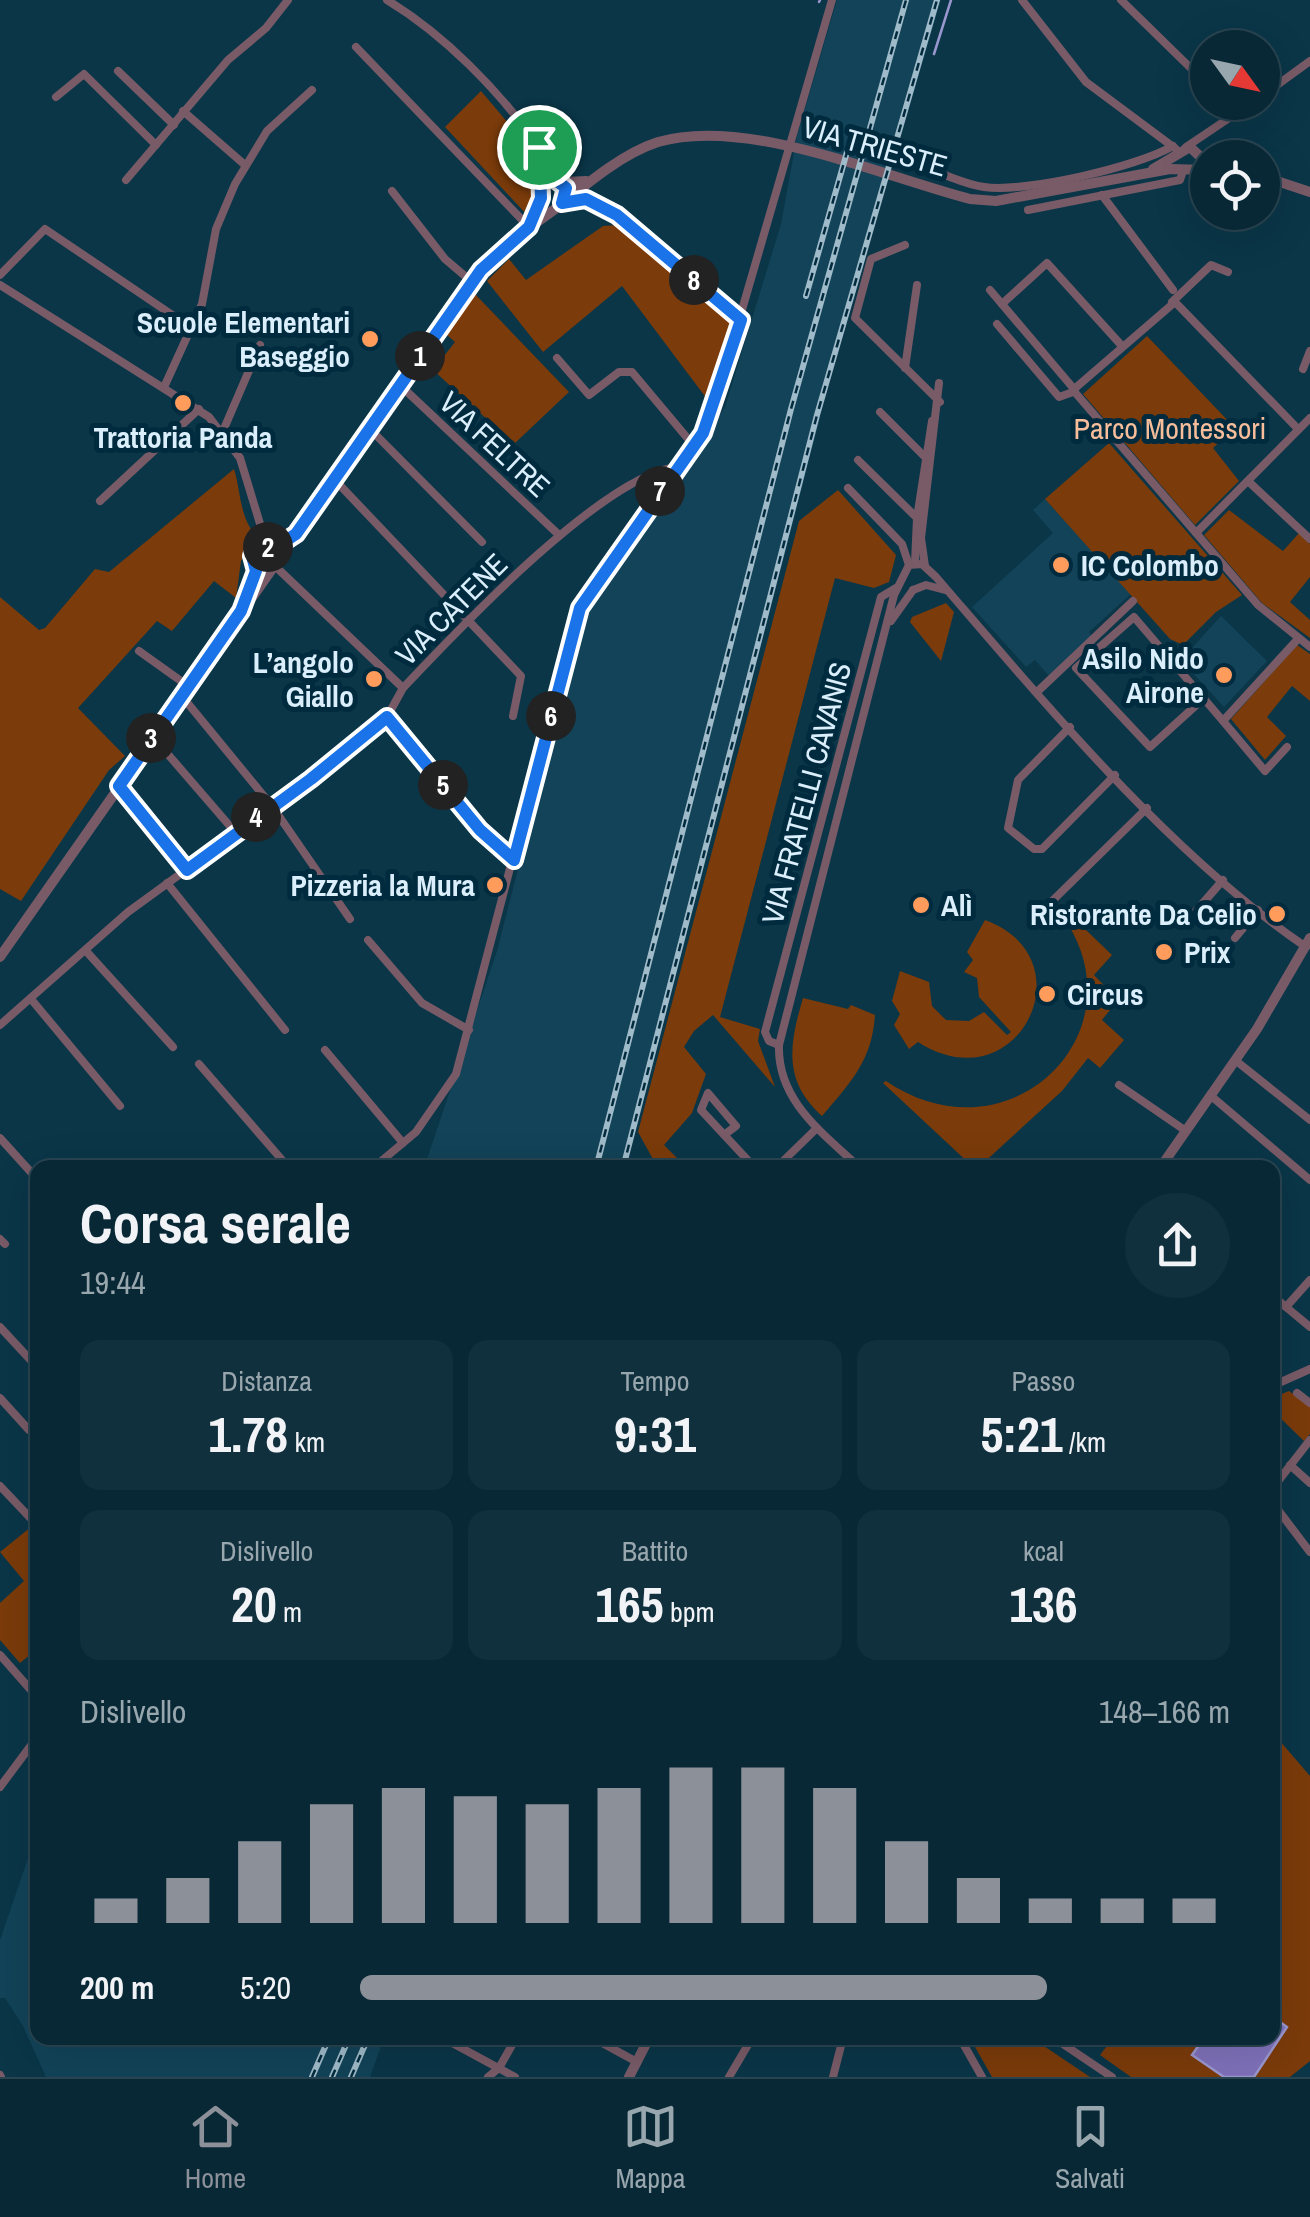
<!DOCTYPE html>
<html lang="it">
<head>
<meta charset="utf-8">
<style>
  :root { --surface:#082836; --page:#11303e; --text:#f1f3f6; --muted:#98a6ad; --line:#294451; --accent:#8c9099 }
  body { margin:0; font-family:"Archivo Narrow",sans-serif; background:var(--page); color:var(--text); height:100vh; display:flex; flex-direction:column; font-size:38px; white-space:nowrap }
  * { box-sizing:border-box; margin:0 }
  p { font-size:32px; color:var(--muted) }
  .icon { flex:none; width:55px; height:55px; fill:none; stroke:currentColor; stroke-width:2; stroke-linecap:round; stroke-linejoin:round }
  .map { position:relative; flex:1; overflow:hidden }
  .side { position:absolute; left:30px; top:1160px; width:1250px; height:885px; display:flex; flex-direction:column; background:var(--surface); border-radius:20px; box-shadow:0 10px 40px #0002,0 0 0 2px var(--line) }
  .side>* { flex:none }
  .needle { width:65px; rotate:123deg }
  .buttons { position:absolute; left:1190px; top:30px; display:grid; gap:20px }
  .buttons a { display:grid; place-items:center; width:90px; height:90px; border-radius:50%; background:var(--surface); box-shadow:0 10px 40px #0002,0 0 0 2px var(--line); font-size:50px }
  .pin { position:absolute; display:grid; place-items:center; width:85px; height:85px; color:#fff; margin:-42px; border:5px solid #fff; border-radius:50%; box-shadow:0 2px 10px #0007 }
  .km { position:absolute; width:50px; height:50px; margin:-25px; border-radius:50%; background:#222; color:#fff; font-size:28px; line-height:50px; text-align:center }
  .round { display:grid; place-items:center; flex:none; width:105px; height:105px; border-radius:52px; background:var(--page) }
  .headline { display:flex; align-items:center; justify-content:space-between; height:170px; padding:0 50px }
  h1 { font-size:55px; font-weight:800; line-height:75px }
  .stats { display:grid; grid-template-columns:repeat(3,1fr); gap:15px; height:170px; padding:10px 50px }
  .stats div { display:grid; align-content:center; border-radius:20px; background:var(--page); text-align:center }
  .stats b { font-size:50px; font-weight:800 }
  .stats small { font-size:28px; font-weight:400 }
  .stats p { font-size:28px }
  .chart { height:280px; padding:20px 50px }
  .chart p { display:flex; justify-content:space-between }
  .chart svg { width:100%; height:180px; margin-top:10px; stroke:var(--accent); stroke-width:6 }
  ul { padding:0 50px; list-style:none; font-size:32px }
  li { display:grid; grid-template-columns:160px 120px 1fr; align-items:center; height:75px }
  li i { height:25px; border-radius:12px; background:var(--accent) }
  .tabs { display:flex; justify-content:space-around; align-items:center; height:140px; border-top:2px solid var(--line); background:var(--surface); font-size:28px; color:var(--muted) }
  .tabs a { display:grid; justify-items:center; gap:5px }
  .tabs .on { color:var(--accent) }
  .map>svg:first-child { display:block }
</style>
</head>
<body>
<div class="map">
<svg width="1310" height="2077" viewBox="0 0 1310 2077">
  <rect width="100%" height="100%" fill="#0a3648"/>
  <g fill="#124358">
    <path d="M 837,0 L 941,0 L 836,356 L 626,1167 L 424,1168 L 497,951 L 580,626 L 591,600 L 725,407 L 781,224 L 797,136 Z"/>
    <path d="M 1045,499 L 1131,594 L 1089,632 L 1093,637 L 1050,677 L 1035,660 L 1026,667 L 972,607 L 1053,533 L 1033,510 Z"/>
    <path d="M 1221,616 L 1267,661 L 1224,707 L 1181,660 Z"/>
    <path d="M 37,1832 L 38,2038 L 384,2038 L 370,2077 L 46,2077 L 23,2026 L 5,1998 L 0,1998 L 0,1940 Z"/>
  </g>
  <g fill="#7b3b0a">
    <path d="M 481,91 L 531,150 L 532,201 L 527,215 L 445,127 Z"/>
    <path d="M 619,225 L 733,323 L 710,403 L 622,286 L 543,352 L 487,281 L 509,259 L 526,280 L 603,226 Z"/>
    <path d="M 475,294 L 569,392 L 514,444 L 433,370 L 455,342 L 447,335 Z"/>
    <path d="M 1147,336 L 1235,428 L 1213,448 L 1239,481 L 1195,525 L 1083,394 Z"/>
    <path d="M 1109,443 L 1242,595 L 1216,612 L 1183,645 L 1170,639 L 1045,499 Z"/>
    <path d="M 234,469 C 241,491 239,516 256,536 L 241,561 L 236,598 L 214,581 L 172,631 L 157,621 L 78,708 L 125,756 L 109,770 L 21,901 L 0,889 L 0,597 L 39,630 L 45,628 L 95,569 L 109,572 Z"/>
    <path d="M 838,490 L 896,555 L 889,582 L 874,588 L 835,578 L 720,1017 L 760,1029 L 758,1041 L 775,1087 L 713,1015 L 694,1031 L 684,1047 L 706,1074 L 692,1113 L 664,1145 L 686,1167 L 653,1167 L 654,1161 L 638,1132 L 799,521 Z"/>
    <path d="M 1229,510 L 1283,551 L 1299,533 L 1310,544 L 1310,577 L 1290,602 L 1310,620 L 1310,638 L 1262,603 L 1204,535 Z"/>
    <path d="M 946,603 L 954,612 L 941,661 L 910,622 L 912,617 Z"/>
    <path d="M 1297,645 L 1310,654 L 1310,701 L 1292,686 L 1267,717 L 1286,736 L 1265,760 L 1231,719 Z"/>
    <path d="M 1059,904 L 1112,955 L 1094,975 L 1118,1000 L 1102,1020 L 1124,1040 L 1100,1068 L 1088,1058 L 1062,1091 L 979,1167 L 973,1167 L 883,1083 L 886,1081 C 1011,1166 1148,1028 1059,911 L 1053,913 Z"/>
    <path d="M 985,920 C 1090,958 1018,1106 918,1042 L 909,1049 L 894,1025 L 900,1014 L 892,1001 L 900,971 L 929,982 L 932,1006 L 946,1020 L 969,1021 L 984,1012 L 1007,1035 L 1011,1032 L 979,997 L 977,978 L 964,972 L 973,960 L 967,952 Z"/>
    <path d="M 803,998 L 848,1009 L 851,1005 L 875,1015 C 872,1060 852,1081 822,1116 C 783,1081 789,1045 803,998 Z"/>
    <path d="M 1289,1391 L 1310,1406 L 1310,1434 L 1304,1441 L 1273,1411 L 1272,1398 Z"/>
    <path d="M 31,1527 L 37,1535 L 37,1649 L 20,1663 L 0,1640 L 0,1603 L 24,1581 L 0,1552 Z"/>
    <path d="M 1273,1733 L 1310,1776 L 1310,2061 L 1290,2077 L 1131,2077 L 1100,2055 L 1113,2038 L 1272,2038 Z"/>
    <path d="M 970,2038 L 1032,2038 L 1090,2077 L 992,2077 Z"/>
  </g>
  <path fill="#7f71ba" stroke="#9a97ce" stroke-width="2.5" d="M 1273,2017 L 1287,2027 L 1254,2077 L 1224,2077 L 1192,2055 L 1204,2038 L 1272,2038 Z"/>
  <g fill="none" stroke-linecap="round" stroke-linejoin="round">
    <g stroke="#9a97ce" stroke-width="2.5">
      <path d="M 819,2 L 820,0"/>
      <path d="M 934,54 L 951,0"/>
    </g>
    <g stroke="#785b67" stroke-width="8">
      <path d="M 387,0 C 445,35 498,90 538,145 C 546,156 546,169 555,180"/>
      <path d="M 1022,0 L 1086,82 L 1176,149"/>
      <path d="M 1121,0 L 1208,85"/>
      <path d="M 356,47 L 529,227"/>
      <path d="M 118,71 L 174,125"/>
      <path d="M 1262,96 L 1310,61"/>
      <path d="M 56,97 L 84,74 L 156,145"/>
      <path d="M 1225,102 L 1237,114"/>
      <path d="M 183,111 L 245,165"/>
      <path d="M 539,147 L 541,187"/>
      <path d="M 1186,147 L 1253,102"/>
      <path d="M 939,173 C 954,178 968,185 984,187 C 1024,193 1137,167 1173,146"/>
      <path d="M 126,180 L 228,60 L 266,28 L 288,0"/>
      <path d="M 392,191 L 445,259 L 472,282"/>
      <path d="M 1102,195 L 1173,290"/>
      <path d="M 571,199 C 612,192 708,292 741,321"/>
      <path d="M 1028,210 L 1180,180 L 1183,171"/>
      <path d="M 905,245 L 871,259 L 855,318 L 940,402"/>
      <path d="M 0,275 L 45,229 L 193,329"/>
      <path d="M 0,285 L 209,417 L 240,458 L 268,550"/>
      <path d="M 990,290 L 1074,389"/>
      <path d="M 1172,302 L 1211,265 L 1228,272"/>
      <path d="M 1002,304 L 1047,263 L 1122,346"/>
      <path d="M 997,324 L 1059,397 L 1073,392"/>
      <path d="M 557,358 L 589,395 L 619,372 L 632,372 L 694,446"/>
      <path d="M 905,368 L 917,285"/>
      <path d="M 1303,369 L 1310,351"/>
      <path d="M 165,385 L 202,304 L 216,229 L 235,184 L 267,131 L 312,90"/>
      <path d="M 401,386 L 559,535"/>
      <path d="M 880,412 L 926,458"/>
      <path d="M 1298,429 L 1175,302 L 1073,390 L 1258,605 L 1310,647"/>
      <path d="M 371,430 L 482,542"/>
      <path d="M 223,431 L 260,345"/>
      <path d="M 858,460 L 919,520"/>
      <path d="M 334,479 L 521,676 L 513,716"/>
      <path d="M 1248,481 L 1310,539"/>
      <path d="M 848,488 L 902,544 L 909,565"/>
      <path d="M 100,501 L 199,409"/>
      <path d="M 1196,533 L 1310,418"/>
      <path d="M 915,563 L 917,518 L 932,421"/>
      <path d="M 275,566 L 403,688"/>
      <path d="M 925,566 L 921,538 L 939,383"/>
      <path d="M 913,590 L 926,585 L 945,590"/>
      <path d="M 891,621 L 913,590"/>
      <path d="M 139,651 L 188,686"/>
      <path d="M 1037,692 L 1133,601"/>
      <path d="M 181,695 L 272,806 L 350,919"/>
      <path d="M 1203,699 L 1150,747 L 1076,668 L 1134,617 L 1223,721"/>
      <path d="M 387,717 L 480,830 L 514,860"/>
      <path d="M 1070,727 L 1018,780 L 1008,828 L 1034,849 L 1042,849 L 1115,775"/>
      <path d="M 153,737 L 235,832"/>
      <path d="M 1287,747 L 1265,771 L 1223,721 L 1297,640"/>
      <path d="M 119,786 L 187,870"/>
      <path d="M 167,883 L 285,1030"/>
      <path d="M 1044,909 L 1147,808"/>
      <path d="M 1196,911 L 1223,880"/>
      <path d="M 1235,938 L 1258,910"/>
      <path d="M 368,940 L 422,1003 L 469,1030"/>
      <path d="M 86,951 L 173,1047"/>
      <path d="M 31,999 L 120,1106"/>
      <path d="M 0,1025 L 128,912 L 311,779 L 387,717 L 403,688 C 455,633 605,473 678,467"/>
      <path d="M 779,1045 L 769,1041 L 765,1032 L 881,597 L 896,588"/>
      <path d="M 325,1050 L 403,1143"/>
      <path d="M 1235,1060 L 1310,1120"/>
      <path d="M 199,1064 L 289,1168"/>
      <path d="M 1119,1085 L 1186,1131"/>
      <path d="M 1210,1095 L 1310,1180"/>
      <path d="M 724,1135 L 736,1126 L 708,1093 L 701,1110 L 755,1168"/>
      <path d="M 0,1138 L 38,1180"/>
      <path d="M 373,1168 L 416,1132 L 456,1074 L 573,628 L 589,592 L 710,420 L 832,0"/>
      <path d="M 776,1168 L 817,1128"/>
      <path d="M 860,1168 C 823,1133 777,1101 779,1045 L 894,595 L 909,565 L 922,564 L 936,577 C 1043,701 1169,854 1306,947"/>
      <path d="M 0,1239 L 5,1244"/>
      <path d="M 1310,1280 L 1286,1307 L 1310,1327"/>
      <path d="M 1272,1295 L 1286,1307"/>
      <path d="M 0,1327 L 38,1368"/>
      <path d="M 1272,1376 L 1281,1382 L 1310,1369"/>
      <path d="M 1297,1393 L 1310,1403"/>
      <path d="M 0,1398 L 29,1430 L 38,1432"/>
      <path d="M 1290,1465 L 1310,1483"/>
      <path d="M 0,1486 L 38,1526"/>
      <path d="M 1272,1489 L 1310,1440"/>
      <path d="M 1272,1502 L 1310,1552"/>
      <path d="M 0,1655 L 38,1698"/>
      <path d="M 0,1787 L 38,1736"/>
      <path d="M 443,2038 L 515,2077"/>
      <path d="M 593,2038 L 637,2062"/>
      <path d="M 960,2038 L 982,2077"/>
      <path d="M 1054,2038 L 1112,2077"/>
      <path d="M 0,2075 L 1,2077"/>
      <path d="M 488,2077 L 499,2068 L 516,2038"/>
      <path d="M 729,2077 L 752,2038"/>
      <path d="M 833,2077 L 843,2038"/>
    </g>
    <g stroke="#785b67" stroke-width="10">
      <path d="M 1153,169 L 1190,147 L 1208,164"/>
      <path d="M 1262,176 L 1310,192"/>
      <path d="M 530,224 L 545,183 L 586,181"/>
      <path d="M 256,571 L 251,562 L 257,551 L 270,551 L 276,560"/>
      <path d="M 243,601 L 256,571"/>
      <path d="M 0,957 L 481,271 C 504,242 535,225 563,203 C 590,181 624,153 658,142 C 746,116 881,176 970,199 L 996,201 L 1170,169 L 1208,170"/>
      <path d="M 1160,1168 L 1257,1029 L 1310,938"/>
      <path d="M 629,2077 L 649,2038"/>
    </g>
    <defs>
      <g id="rail">
        <path d="M 806,296 L 847,152"/>
        <path d="M 596,1168 L 791,409 L 906,0"/>
        <path d="M 623,1168 L 817,415 L 937,0"/>
        <path d="M 312,2077 L 329,2038"/>
        <path d="M 332,2077 L 349,2038"/>
        <path d="M 351,2077 L 368,2038"/>
      </g>
    </defs>
    <use href="#rail" stroke="#9fbac8" stroke-width="6"/>
    <use href="#rail" stroke="#002b3e" stroke-width="2.5" stroke-dasharray="8" stroke-linecap="butt"/>
  </g>
  <g fill="none" stroke-linecap="round" stroke-linejoin="round">
    <defs>
      <path id="route" d="M 539,147 L 551,176 L 566,188 L 562,203 L 586,199 L 617,215 L 741,320 L 703,433 L 580,608 L 514,860 L 480,830 L 387,717 L 311,779 L 187,870 L 119,786 L 241,611 L 256,571 L 252,556 L 265,535 L 270,551 L 296,534 L 481,270 L 529,227 L 541,198 Z"/>
    </defs>
    <use href="#route" stroke="#fff" stroke-width="20"/>
    <use href="#route" stroke="#1a73e8" stroke-width="12"/>
  </g>
  <g fill="#ff9b5b" stroke="#002b3e" stroke-width="4">
    <circle cx="370" cy="339" r="10"/>
    <circle cx="183" cy="403" r="10"/>
    <circle cx="1061" cy="565" r="10"/>
    <circle cx="1224" cy="675" r="10"/>
    <circle cx="374" cy="679" r="10"/>
    <circle cx="495" cy="885" r="10"/>
    <circle cx="921" cy="905" r="10"/>
    <circle cx="1277" cy="914" r="10"/>
    <circle cx="1164" cy="952" r="10"/>
    <circle cx="1047" cy="994" r="10"/>
  </g>
  <g text-anchor="middle" dominant-baseline="central" stroke-width="10" stroke-linejoin="round" paint-order="stroke">
    <g font-size="30" fill="#daeffb" stroke="#002b3e">
      <text transform="translate(875 146) rotate(16)">VIA TRIESTE</text>
      <text transform="translate(495 444) rotate(43)">VIA FELTRE</text>
      <text transform="translate(451 609) rotate(-45)">VIA CATENE</text>
      <text transform="translate(806 793) rotate(-75)">VIA FRATELLI CAVANIS</text>
    </g>
    <g font-size="30" font-weight="bold" fill="#daeffb" stroke="#002b3e" text-anchor="end">
      <text x="350" y="322">Scuole Elementari<tspan x="350" dy="34">Baseggio</tspan></text>
      <text x="183" y="437" text-anchor="middle">Trattoria Panda</text>
      <text x="1081" y="565" text-anchor="start">IC Colombo</text>
      <text x="1204" y="658">Asilo Nido<tspan x="1204" dy="34">Airone</tspan></text>
      <text x="354" y="662">L’angolo<tspan x="354" dy="34">Giallo</tspan></text>
      <text x="475" y="885">Pizzeria la Mura</text>
      <text x="941" y="905" text-anchor="start">Alì</text>
      <text x="1257" y="914">Ristorante Da Celio</text>
      <text x="1184" y="952" text-anchor="start">Prix</text>
      <text x="1067" y="994" text-anchor="start">Circus</text>
    </g>
    <g font-size="30" fill="#f8bd9a" stroke="#002b3e">
      <text x="1170" y="428">Parco Montessori</text>
    </g>
  </g>
</svg>
<div class="buttons">
<a><svg class="needle" viewBox="-14 -14 28 28"><path d="M0-13l5 13h-10z" fill="#e53935"/><path d="M0 13l5-13h-10z" fill="#98a6ad"/></svg></a>
<a><svg class="icon" aria-label="locate" viewBox="0 0 24 24"><circle cx="12" cy="12" r="6"/><path d="M12 2v4M12 18v4M2 12h4M18 12h4"/></svg></a>
</div>
<div class="pin" style="left:539px;top:147px;background:#1e9e55"><svg class="icon" aria-label="arrive" viewBox="0 0 24 24"><path d="M6 21V4h12l-3 4 3 4H6"/></svg></div>
<b class="km" style="left:420px;top:356px">1</b>
<b class="km" style="left:268px;top:547px">2</b>
<b class="km" style="left:151px;top:738px">3</b>
<b class="km" style="left:256px;top:817px">4</b>
<b class="km" style="left:443px;top:785px">5</b>
<b class="km" style="left:551px;top:716px">6</b>
<b class="km" style="left:660px;top:491px">7</b>
<b class="km" style="left:694px;top:280px">8</b>
<section class="side">
<div class="headline"><div><h1>Corsa serale</h1><p>19:44</p></div><a class="round"><svg class="icon" aria-label="share" viewBox="0 0 24 24"><path d="M12 15V3M7 8l5-5 5 5M5 13v7h14v-7"/></svg></a></div>
<div class="stats">
<div><p>Distanza</p><b>1.78<small> km</small></b></div>
<div><p>Tempo</p><b>9:31</b></div>
<div><p>Passo</p><b>5:21<small> /km</small></b></div>
</div>
<div class="stats">
<div><p>Dislivello</p><b>20<small> m</small></b></div>
<div><p>Battito</p><b>165<small> bpm</small></b></div>
<div><p>kcal</p><b>136</b></div>
</div>
<div class="chart"><p><span>Dislivello</span>148–166 m</p>
<svg viewBox="0 0 160 44" preserveAspectRatio="none"><path d="M5 44V38M15 44V33M25 44V24M35 44V15M45 44V11M55 44V13M65 44V15M75 44V11M85 44V6M95 44V6M105 44V11M115 44V24M125 44V33M135 44V38M145 44V38M155 44V38"/></svg>
</div>
<ul>
<li><b>200 m</b>5:20<i style="width:79%"></i></li>
</ul>
</section>
</div>
<nav class="tabs">
<a class="on"><svg class="icon" aria-label="home" viewBox="0 0 24 24"><path d="M3 11l9-7 9 7M6 9v11h12V9"/></svg>Home</a>
<a><svg class="icon" aria-label="map" viewBox="0 0 24 24"><path d="M3 6l6-2 6 2 6-2v14l-6 2-6-2-6 2zM9 4v14M15 6v14"/></svg>Mappa</a>
<a><svg class="icon" aria-label="saved" viewBox="0 0 24 24"><path d="M7 4h10v16l-5-4-5 4z"/></svg>Salvati</a>
</nav>
</body>
</html>
